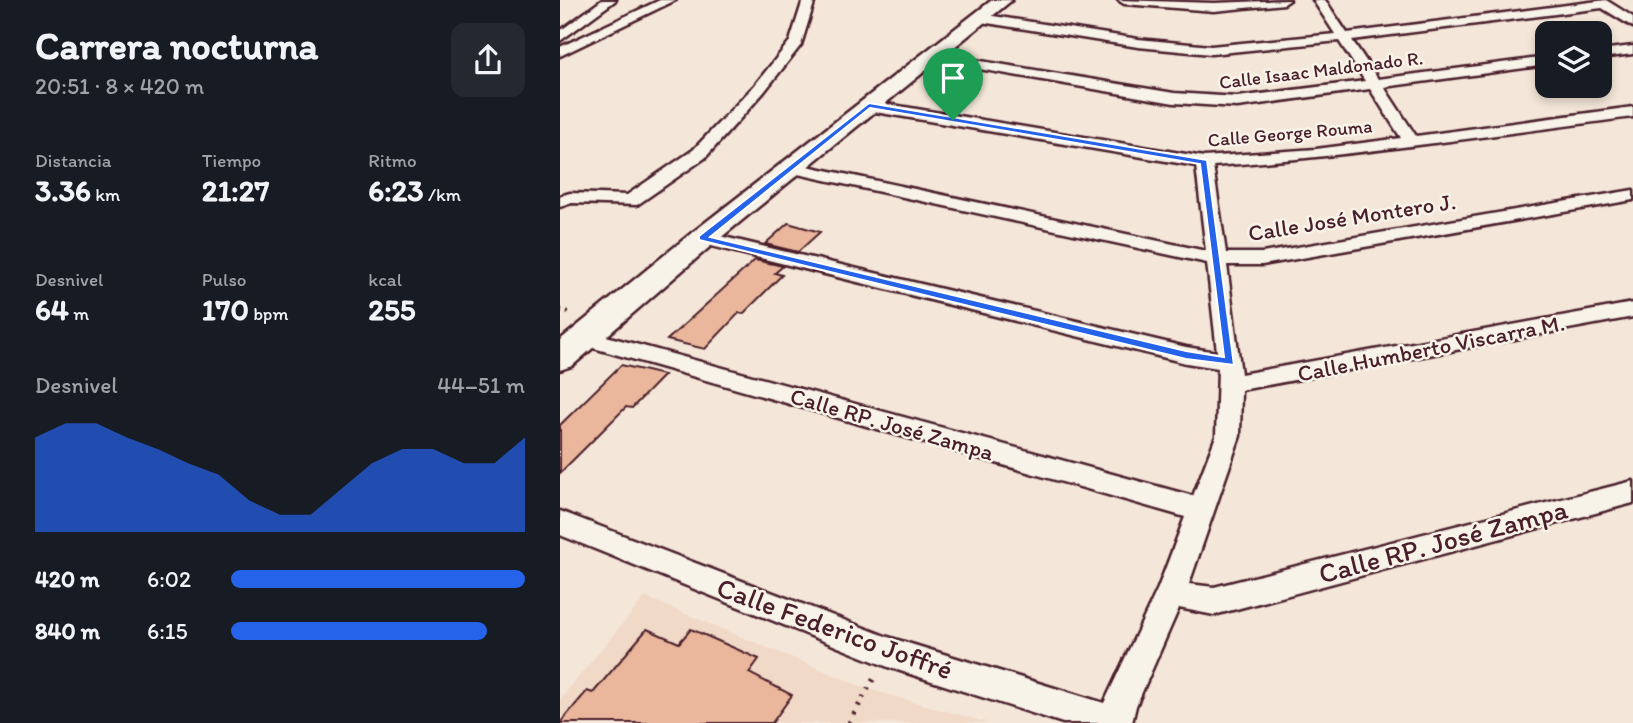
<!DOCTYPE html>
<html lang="es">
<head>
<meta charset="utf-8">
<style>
  :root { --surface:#171b24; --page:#242831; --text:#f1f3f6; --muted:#9ea1a6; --accent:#2563eb }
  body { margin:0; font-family:Itim,sans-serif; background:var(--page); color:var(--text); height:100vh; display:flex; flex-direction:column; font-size:26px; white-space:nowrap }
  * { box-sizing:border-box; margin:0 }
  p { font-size:23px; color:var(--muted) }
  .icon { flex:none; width:38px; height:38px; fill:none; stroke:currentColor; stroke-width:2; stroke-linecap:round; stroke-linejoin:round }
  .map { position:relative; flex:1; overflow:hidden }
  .sheet { display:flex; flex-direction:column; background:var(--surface); width:560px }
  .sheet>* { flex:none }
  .controls { position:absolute; left:975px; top:21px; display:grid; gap:14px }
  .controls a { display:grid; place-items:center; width:77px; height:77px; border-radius:14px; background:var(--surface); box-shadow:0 4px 10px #0003; font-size:35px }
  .pin { position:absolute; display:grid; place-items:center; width:60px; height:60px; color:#fff; margin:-72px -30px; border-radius:50% 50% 50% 0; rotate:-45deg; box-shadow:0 0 7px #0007 }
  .pin .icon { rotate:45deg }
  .round { display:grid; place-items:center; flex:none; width:74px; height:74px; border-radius:14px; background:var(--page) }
  .headline { display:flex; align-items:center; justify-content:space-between; height:119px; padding:0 35px }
  h1 { font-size:38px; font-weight:700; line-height:52px }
  .stats { display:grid; grid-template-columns:repeat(3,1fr); gap:10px; height:119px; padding:7px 35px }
  .stats div { display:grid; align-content:center }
  .stats b { font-size:30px; font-weight:700 }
  .stats small { font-size:19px; font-weight:400 }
  .stats p { font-size:19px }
  .chart { height:196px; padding:14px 35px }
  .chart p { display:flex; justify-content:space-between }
  .chart svg { width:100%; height:126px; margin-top:7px; fill:var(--accent); opacity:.7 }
  ul { padding:0 35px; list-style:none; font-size:23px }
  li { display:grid; grid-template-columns:112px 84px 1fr; align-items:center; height:52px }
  li i { height:18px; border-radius:9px; background:var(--accent) }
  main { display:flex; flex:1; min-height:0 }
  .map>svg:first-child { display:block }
</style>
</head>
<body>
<main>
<section class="sheet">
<div class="headline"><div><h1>Carrera nocturna</h1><p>20:51 · 8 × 420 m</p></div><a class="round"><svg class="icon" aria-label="share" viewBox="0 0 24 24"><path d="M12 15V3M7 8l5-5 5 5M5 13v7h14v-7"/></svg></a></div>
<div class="stats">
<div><p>Distancia</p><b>3.36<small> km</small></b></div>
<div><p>Tiempo</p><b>21:27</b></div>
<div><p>Ritmo</p><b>6:23<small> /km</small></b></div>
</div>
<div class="stats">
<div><p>Desnivel</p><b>64<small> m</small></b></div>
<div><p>Pulso</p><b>170<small> bpm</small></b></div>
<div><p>kcal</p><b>255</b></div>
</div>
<div class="chart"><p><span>Desnivel</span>44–51 m</p>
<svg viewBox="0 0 160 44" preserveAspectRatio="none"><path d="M0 44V11L10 6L20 6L30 11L40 15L50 20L60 24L70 33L80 38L90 38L100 29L110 20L120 15L130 15L140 20L150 20L160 11V44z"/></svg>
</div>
<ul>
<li><b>420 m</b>6:02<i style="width:100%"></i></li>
<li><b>840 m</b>6:15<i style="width:87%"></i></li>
</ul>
</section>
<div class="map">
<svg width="1073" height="723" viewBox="0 0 1073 723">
  <rect width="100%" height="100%" fill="#f4e7d9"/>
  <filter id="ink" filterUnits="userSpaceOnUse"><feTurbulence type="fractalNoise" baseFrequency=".0143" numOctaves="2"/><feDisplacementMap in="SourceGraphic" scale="14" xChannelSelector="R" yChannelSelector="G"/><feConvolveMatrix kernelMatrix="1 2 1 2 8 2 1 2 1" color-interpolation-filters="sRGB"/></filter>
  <g filter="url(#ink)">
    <path fill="#f1d9c7" d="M 85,597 L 308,689 L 429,723 L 0,723 L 0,699 Z"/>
    <g fill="#eab79c" stroke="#4a1f2b" stroke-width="2">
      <path d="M 228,223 L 260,232 L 238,252 L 205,244 Z"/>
      <path d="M 195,260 L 223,266 L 215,273 L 222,275 L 183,314 L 179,313 L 145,349 L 107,340 Z"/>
      <path d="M 61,365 L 104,375 L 72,408 L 66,407 L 0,473 L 0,425 Z"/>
      <path d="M 87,629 L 119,643 L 131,629 L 199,659 L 189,673 L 232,695 L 212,723 L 0,723 L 27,691 L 33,693 Z"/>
    </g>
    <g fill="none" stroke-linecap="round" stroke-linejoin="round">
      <defs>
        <g id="street">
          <path d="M 42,0 L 56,0 L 0,41 L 0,31 Z"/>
          <path d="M 100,0 L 116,0 L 0,56 L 0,47 Z"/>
          <path d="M 243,0 L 255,0 L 241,45 L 204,92 L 145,158 L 77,205 L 12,203 L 0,207 L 0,196 L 10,193 L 67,195 L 133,150 L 194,86 L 230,41 Z"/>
          <path d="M 558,0 L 654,3 L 730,0 L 724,4 L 654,11 L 564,4 Z"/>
          <path d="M 753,0 L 765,0 L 787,33 L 1046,0 L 1073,17 L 1073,27 L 1042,8 L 792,40 L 818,79 L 987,57 L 987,65 L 824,87 L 856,136 L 1073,107 L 1073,117 C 932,135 795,156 653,166 L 666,253 L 702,253 L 1073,190 L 1073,200 L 702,265 L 667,265 L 681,374 L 1073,303 L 1073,317 L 681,390 L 680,436 L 629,584 L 654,587 L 1073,481 L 1073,503 L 654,615 L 619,608 L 576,706 L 572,723 L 503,723 L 328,667 L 0,535 L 0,511 L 328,637 L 544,703 L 598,588 L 625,517 L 16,343 L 13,338 L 16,333 L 24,330 L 633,496 L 656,436 L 658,368 L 626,363 L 143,244 L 133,238 L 143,232 L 626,347 L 657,352 L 647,263 L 233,173 L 224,168 L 233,163 L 646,251 L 636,166 L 309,111 L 301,106 L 309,101 L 644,157 L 756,149 L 841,138 L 810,89 L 677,107 L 614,103 L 373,61 L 366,57 L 373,53 L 614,93 L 677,97 L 805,81 L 779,41 L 651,54 L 578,47 L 421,22 L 415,18 L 421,14 L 578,39 L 651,46 L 775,34 Z"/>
          <path d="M 1073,46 L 1073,54 L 1040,58 L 1040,50 Z"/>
        </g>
        <path id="secondary" d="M 432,0 L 452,0 L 153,244 L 12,366 L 0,370 L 0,340 L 133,232 Z"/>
      </defs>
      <use href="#street" stroke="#4a1f2b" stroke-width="5"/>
      <use href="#secondary" stroke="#4a1f2b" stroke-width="5"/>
      <path stroke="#4a1f2b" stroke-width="4.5" stroke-dasharray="2 5" stroke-linecap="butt" d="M 0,310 L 12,313"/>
      <path stroke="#4a1f2b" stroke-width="5" stroke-dasharray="2.5 7" stroke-linecap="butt" d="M 289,723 L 314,678"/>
      <use href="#street" fill="#f7f3e8" fill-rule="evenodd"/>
      <use href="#secondary" fill="#f7f3e8" fill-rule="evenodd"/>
    </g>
  </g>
  <path fill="#2563eb" stroke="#fff" stroke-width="2" fill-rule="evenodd" d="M 309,103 L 647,160 L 674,365 L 626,359 L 139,240 L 139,236 ZM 310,108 L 640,164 L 664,357 L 626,351 L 150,237 Z"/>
  <g text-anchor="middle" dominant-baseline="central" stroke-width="5" stroke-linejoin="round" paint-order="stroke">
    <g font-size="19" fill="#4a1f2b" stroke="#f7f3e8">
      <text transform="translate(761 70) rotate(-7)">Calle Isaac Maldonado R.</text>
      <text transform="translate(730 133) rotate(-5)">Calle George Rouma</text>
    </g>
    <g font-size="23" fill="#4a1f2b" stroke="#f7f3e8">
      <text transform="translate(792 217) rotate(-9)">Calle José Montero J.</text>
      <text transform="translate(871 348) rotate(-11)">Calle Humberto Viscarra M.</text>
      <text transform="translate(332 424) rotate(16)">Calle RP. José Zampa</text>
    </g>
    <g font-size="28" fill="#4a1f2b" stroke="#f7f3e8">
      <text transform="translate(883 541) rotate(-15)">Calle RP. José Zampa</text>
      <text transform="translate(275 628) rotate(20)">Calle Federico Joffré</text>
    </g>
  </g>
</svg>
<div class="controls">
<a><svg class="icon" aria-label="layers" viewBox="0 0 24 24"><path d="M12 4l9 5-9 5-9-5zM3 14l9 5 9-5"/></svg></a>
</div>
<div class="pin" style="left:393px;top:120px;background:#1e9e55"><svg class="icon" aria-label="arrive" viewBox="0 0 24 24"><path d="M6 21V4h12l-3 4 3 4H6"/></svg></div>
</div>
</main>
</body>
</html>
